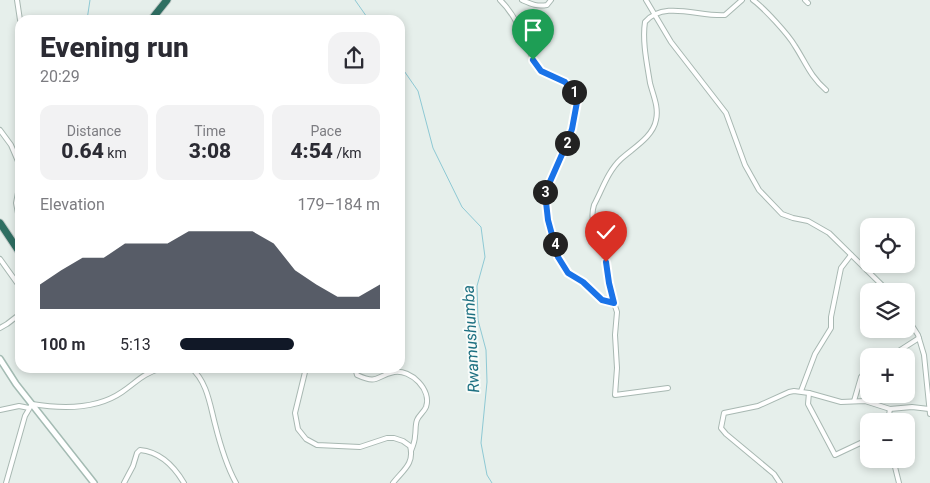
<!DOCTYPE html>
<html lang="en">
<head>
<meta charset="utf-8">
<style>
  :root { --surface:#fff; --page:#f2f2f3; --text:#2b2b33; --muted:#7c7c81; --accent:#111827 }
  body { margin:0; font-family:Roboto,sans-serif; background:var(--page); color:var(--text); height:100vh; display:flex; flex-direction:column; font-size:19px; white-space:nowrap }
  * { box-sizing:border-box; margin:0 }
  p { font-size:16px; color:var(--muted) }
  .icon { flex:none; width:28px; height:28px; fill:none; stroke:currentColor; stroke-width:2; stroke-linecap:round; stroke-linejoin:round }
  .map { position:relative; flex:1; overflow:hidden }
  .details { position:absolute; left:15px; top:15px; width:390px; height:358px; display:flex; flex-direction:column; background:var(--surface); border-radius:15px; box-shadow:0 2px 8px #0003 }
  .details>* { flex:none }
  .tools { position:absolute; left:860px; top:218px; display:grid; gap:10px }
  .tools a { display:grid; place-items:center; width:55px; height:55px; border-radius:10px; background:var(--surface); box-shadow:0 2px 8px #0003; font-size:25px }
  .pin { position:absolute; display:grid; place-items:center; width:42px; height:42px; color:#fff; margin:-51px -21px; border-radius:50% 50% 50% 0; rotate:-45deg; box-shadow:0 0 5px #0007 }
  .pin .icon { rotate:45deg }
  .km { position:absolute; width:25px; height:25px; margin:-12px; border-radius:50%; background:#222; color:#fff; font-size:14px; line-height:25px; text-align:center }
  .round { display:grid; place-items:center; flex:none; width:52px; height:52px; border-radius:15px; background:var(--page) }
  .summary { display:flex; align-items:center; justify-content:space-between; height:85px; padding:0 25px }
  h1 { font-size:28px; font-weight:800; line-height:38px }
  .metrics { display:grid; grid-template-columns:repeat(3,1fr); gap:8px; height:85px; padding:5px 25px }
  .metrics div { display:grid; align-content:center; border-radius:12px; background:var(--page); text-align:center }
  .metrics b { font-size:21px; font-weight:800 }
  .metrics small { font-size:14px; font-weight:400 }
  .metrics p { font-size:14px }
  .chart { height:140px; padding:10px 25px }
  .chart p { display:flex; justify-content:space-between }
  .chart svg { width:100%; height:90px; margin-top:5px; fill:var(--accent); opacity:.7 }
  ul { padding:0 25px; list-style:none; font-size:16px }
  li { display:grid; grid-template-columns:80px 60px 1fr; align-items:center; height:38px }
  li i { height:12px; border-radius:6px; background:var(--accent) }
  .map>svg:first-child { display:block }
</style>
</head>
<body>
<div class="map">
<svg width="930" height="483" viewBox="0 0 930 483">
  <rect width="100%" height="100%" fill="#e6efeb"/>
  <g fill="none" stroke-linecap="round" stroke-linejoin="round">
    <g stroke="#8ec9d4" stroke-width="1">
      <path d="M 355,0 L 369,20"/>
      <path d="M 87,20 L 90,0"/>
      <path d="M 400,65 L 418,91 L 433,148 L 462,207 L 481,227 L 485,257 L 477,286 L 478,320 L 486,350 L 487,382 L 481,443 L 487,475 L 492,483"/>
    </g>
    <defs>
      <g id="street">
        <path d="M 17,0 L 20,20"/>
        <path d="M 500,0 C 518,17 526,44 536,66 L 541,71 L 565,82 L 577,97 L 577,102 L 571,129 L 560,160 L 546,189 L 545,198 L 555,248 L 564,269 L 568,273 L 583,282 L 598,297 L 612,301 L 615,306 L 617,312 L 615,335 L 617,368 L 615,395 L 668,388"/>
        <path d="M 522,0 C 531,4 537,7 547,5 L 551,0"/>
        <path d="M 646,0 L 671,42 L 726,113 L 745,165 L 759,190 L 782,214 L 793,218 L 808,221 L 829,233 L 888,291"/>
        <path d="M 753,0 C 764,8 788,34 795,46 C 806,63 810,76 826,90"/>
        <path d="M 805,0 L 808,3"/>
        <path d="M 0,130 L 11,145 L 20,166"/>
        <path d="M 20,182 L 16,203 L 20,224"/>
        <path d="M 0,259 L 20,287"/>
        <path d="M 614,303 C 610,289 610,275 606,261 C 601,243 588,224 594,205 C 602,190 608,171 621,159 C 633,148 653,137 656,120 C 659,107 653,95 650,83 C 647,64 642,41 645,22 C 664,0 699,17 725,15 L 742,0"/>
        <path d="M 906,316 L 918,335 L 924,355 L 930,414"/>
        <path d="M 0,328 L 7,324 L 20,314"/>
        <path d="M 891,356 L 919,338"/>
        <path d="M 191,368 C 207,381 210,405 215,424 C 220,444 226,465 236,483"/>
        <path d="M 306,368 L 295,413 L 298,429 L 306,439 L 317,445 L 360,447 L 387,438 L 394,438 L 403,441 L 410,446 C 415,464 402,471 393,483"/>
        <path d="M 355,368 L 357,375 C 379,385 375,376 394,372 C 411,369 432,390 426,407 C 424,412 419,415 417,420 C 415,425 416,431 415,436 C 415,441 413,446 411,451"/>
        <path d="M 801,391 L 815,354 L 831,328 L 831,317 L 841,268 L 851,255"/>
        <path d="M 809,393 L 808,404 L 835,455 L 869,439"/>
        <path d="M 854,401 L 861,377 L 869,368"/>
        <path d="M 0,410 L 19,406 L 29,408"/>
        <path d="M 888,421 L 890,409"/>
        <path d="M 893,459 L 899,483"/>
        <path d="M 6,483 L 25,416 L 32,404 C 62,409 96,410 122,392 C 138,381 142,374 162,368"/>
        <path d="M 124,483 L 133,466 L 137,453 L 140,450 C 161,452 174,466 184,483"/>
        <path d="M 780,483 L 774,474 L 726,434 L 721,428 L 724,413 L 758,406 L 789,392 L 794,391 L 809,393 L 841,402 L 865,401 L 890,409 L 912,407 L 929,409"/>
      </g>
      <path id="secondary" d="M 0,359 L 16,384 L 94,483"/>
      <g id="highway">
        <path d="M 151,20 L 167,0"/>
        <path d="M 0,223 L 20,253"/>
      </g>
    </defs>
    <use href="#street" stroke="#a8b8b2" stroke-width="6"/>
    <use href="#secondary" stroke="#a4bbb3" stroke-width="8"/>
    <use href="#highway" stroke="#c2cac8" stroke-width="9"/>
    <use href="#street" stroke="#fff" stroke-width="4"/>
    <use href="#secondary" stroke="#fff" stroke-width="5"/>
    <use href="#highway" stroke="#2f6f62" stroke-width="7"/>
  </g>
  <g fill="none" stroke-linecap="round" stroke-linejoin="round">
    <defs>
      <path id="route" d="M 533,60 L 541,71 L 565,82 L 577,97 L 577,102 L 572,129 L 567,143 L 545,193 L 548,220 L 558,257 L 568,273 L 583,282 L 602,300 L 614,303 L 609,283 L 606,262"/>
    </defs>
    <use href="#route" stroke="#fff" stroke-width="10"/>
    <use href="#route" stroke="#1a73e8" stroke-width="6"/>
  </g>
  <g text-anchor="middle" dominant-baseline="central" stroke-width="4" stroke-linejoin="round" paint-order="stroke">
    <g font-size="16" font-style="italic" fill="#1c6f80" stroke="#f7fbf9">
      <text transform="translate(471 339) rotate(-93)">Rwamushumba</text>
    </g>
  </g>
</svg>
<div class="tools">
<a><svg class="icon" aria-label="locate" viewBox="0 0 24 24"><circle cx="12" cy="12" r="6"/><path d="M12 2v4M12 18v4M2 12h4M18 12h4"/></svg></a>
<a><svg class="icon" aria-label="layers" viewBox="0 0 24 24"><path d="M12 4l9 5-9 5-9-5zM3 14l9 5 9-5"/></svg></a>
<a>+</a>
<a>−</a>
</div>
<div class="pin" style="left:533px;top:60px;background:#1e9e55"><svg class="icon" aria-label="arrive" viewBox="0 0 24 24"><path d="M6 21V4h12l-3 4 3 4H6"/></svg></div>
<div class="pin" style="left:606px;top:262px;background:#d93025"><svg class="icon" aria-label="check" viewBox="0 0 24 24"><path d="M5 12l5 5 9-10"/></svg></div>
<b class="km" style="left:574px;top:92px">1</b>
<b class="km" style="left:567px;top:143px">2</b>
<b class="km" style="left:545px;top:192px">3</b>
<b class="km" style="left:555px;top:244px">4</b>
<section class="details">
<div class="summary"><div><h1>Evening run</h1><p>20:29</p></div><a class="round"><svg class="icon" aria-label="share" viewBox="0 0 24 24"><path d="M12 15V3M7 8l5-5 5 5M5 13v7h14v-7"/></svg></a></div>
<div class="metrics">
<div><p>Distance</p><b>0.64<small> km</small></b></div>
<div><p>Time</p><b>3:08</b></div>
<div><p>Pace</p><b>4:54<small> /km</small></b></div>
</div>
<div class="chart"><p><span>Elevation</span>179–184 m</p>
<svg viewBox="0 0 160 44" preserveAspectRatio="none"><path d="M0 44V32L10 25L20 19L30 19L40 12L50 12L60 12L70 6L80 6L90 6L100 6L110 12L120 25L130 32L140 38L150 38L160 32V44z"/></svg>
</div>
<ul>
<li><b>100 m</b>5:13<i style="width:57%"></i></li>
</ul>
</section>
</div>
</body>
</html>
